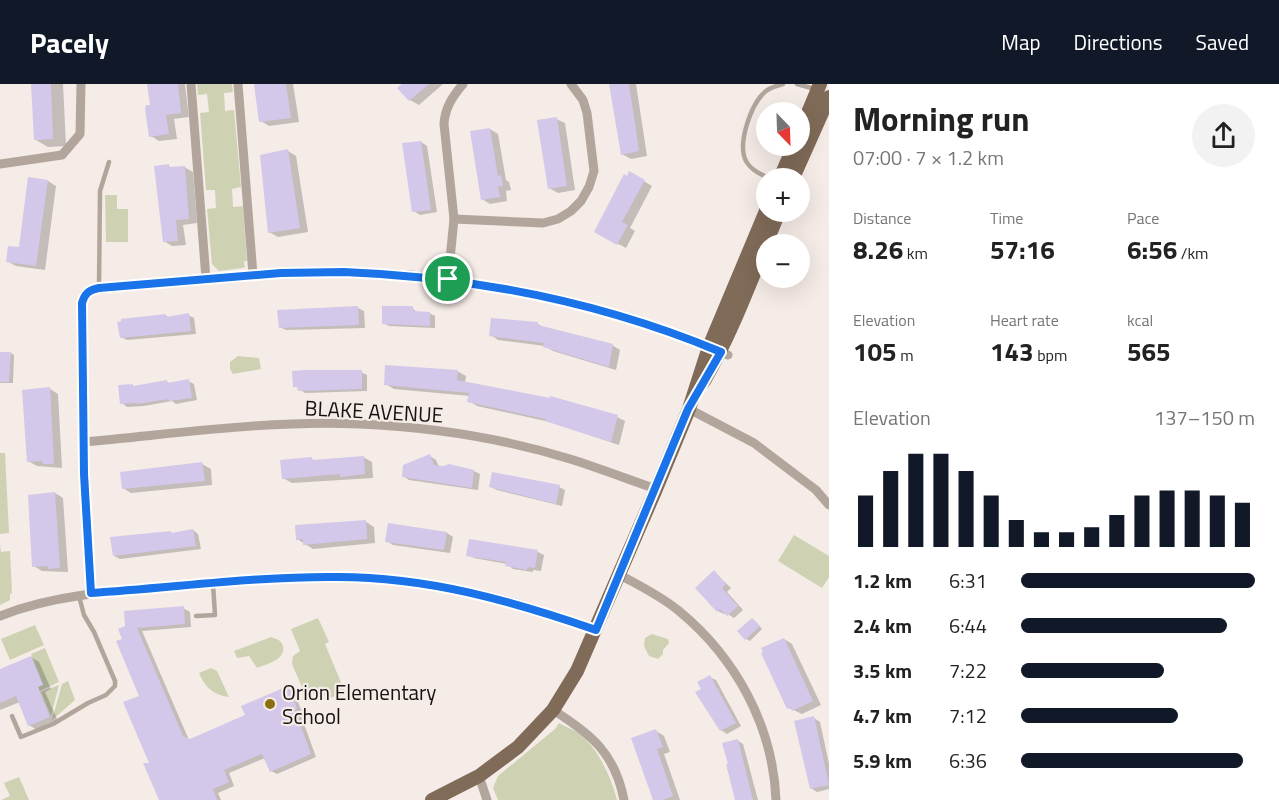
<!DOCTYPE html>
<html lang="en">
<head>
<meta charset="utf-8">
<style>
  :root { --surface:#fff; --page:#f2f2f2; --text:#222; --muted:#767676; --accent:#111827 }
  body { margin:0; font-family:"Titillium Web",sans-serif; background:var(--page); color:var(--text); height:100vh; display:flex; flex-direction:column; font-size:22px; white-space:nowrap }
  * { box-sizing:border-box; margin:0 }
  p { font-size:20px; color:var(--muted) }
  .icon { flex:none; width:33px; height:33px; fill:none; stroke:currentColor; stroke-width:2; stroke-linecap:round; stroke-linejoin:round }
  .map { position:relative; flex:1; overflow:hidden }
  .sheet { display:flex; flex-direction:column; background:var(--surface); width:450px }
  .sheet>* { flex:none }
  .needle { width:39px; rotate:157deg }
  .tools { position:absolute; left:756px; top:18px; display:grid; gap:12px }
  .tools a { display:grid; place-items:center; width:54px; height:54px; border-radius:50%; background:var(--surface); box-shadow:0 6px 24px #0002; font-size:30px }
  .pin { position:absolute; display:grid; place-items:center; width:51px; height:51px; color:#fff; margin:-26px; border:3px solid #fff; border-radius:50%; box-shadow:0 2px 6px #0007 }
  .round { display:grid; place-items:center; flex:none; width:63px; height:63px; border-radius:32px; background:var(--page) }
  .overview { display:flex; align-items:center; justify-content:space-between; height:102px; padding:0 24px }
  h1 { font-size:33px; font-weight:700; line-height:45px }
  .metrics { display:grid; grid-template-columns:repeat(3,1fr); gap:9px; height:102px; padding:6px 24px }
  .metrics div { display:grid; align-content:center }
  .metrics b { font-size:26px; font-weight:700 }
  .metrics small { font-size:16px; font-weight:400 }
  .metrics p { font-size:16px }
  .chart { height:168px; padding:12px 24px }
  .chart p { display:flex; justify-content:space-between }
  .chart svg { width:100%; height:108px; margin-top:6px; stroke:var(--accent); stroke-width:6 }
  ul { padding:0 24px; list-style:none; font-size:20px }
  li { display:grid; grid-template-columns:96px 72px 1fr; align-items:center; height:45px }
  li i { height:15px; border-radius:8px; background:var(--accent) }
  header { display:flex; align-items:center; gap:36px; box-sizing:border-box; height:84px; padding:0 30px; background:var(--accent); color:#fff }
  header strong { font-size:28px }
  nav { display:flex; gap:33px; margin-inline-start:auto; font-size:21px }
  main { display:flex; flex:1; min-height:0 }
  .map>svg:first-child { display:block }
</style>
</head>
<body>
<header>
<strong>Pacely</strong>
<nav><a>Map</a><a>Directions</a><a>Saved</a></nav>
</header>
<main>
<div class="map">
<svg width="829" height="716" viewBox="0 0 829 716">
  <rect width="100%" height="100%" fill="#f5ebe7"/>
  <g fill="#ced2b2">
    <path d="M 197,0 L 232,0 L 233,8 L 224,9 L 225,27 L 234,26 L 241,103 L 232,105 L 233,123 L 243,122 L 247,177 L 244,177 L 245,183 L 242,184 L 219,187 L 212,180 L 207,125 L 216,124 L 215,106 L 206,106 L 200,29 L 209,28 L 207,10 L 198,11 Z"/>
    <path d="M 105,111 L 117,111 L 117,125 L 128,125 L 128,158 L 106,158 Z"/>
    <path d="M 238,272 L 259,274 L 261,285 L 233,290 L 230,285 L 230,278 Z"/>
    <path d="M 0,369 L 5,369 L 9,449 L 0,450 Z"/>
    <path d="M 794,451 L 829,472 L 829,493 L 822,504 L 778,477 Z"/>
    <path d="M 0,461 L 1,468 L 10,467 L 12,509 L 10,510 L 10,516 L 0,521 Z"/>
    <path d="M 318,534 L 329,558 L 325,560 L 345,608 L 328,615 L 322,609 L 311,610 L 304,608 L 292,580 L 293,572 L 300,567 L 291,545 Z"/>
    <path d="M 35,541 L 44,561 L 10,576 L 1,555 Z"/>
    <path d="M 652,550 L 668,555 L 669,559 L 663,566 L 663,570 L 658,575 L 649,572 L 644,562 L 645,554 Z"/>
    <path d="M 271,553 C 277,555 281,556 283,562 C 286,576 267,580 257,584 L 249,572 L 237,574 L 234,567 Z"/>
    <path d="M 45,564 L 59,598 L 39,607 L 38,603 L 43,600 L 31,570 Z"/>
    <path d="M 211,584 L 217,587 L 229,613 C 213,611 205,603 199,589 Z"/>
    <path d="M 68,597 L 75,616 L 52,636 L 62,600 Z"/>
    <path d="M 59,601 L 51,632 L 41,608 Z"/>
    <path d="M 559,639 C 565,643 574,645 580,650 C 599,666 611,693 617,716 L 498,716 L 493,704 L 498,692 L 555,645 Z"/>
    <path d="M 19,693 L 29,716 L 1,716 L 10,712 L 4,699 Z"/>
  </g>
  <g fill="#0003">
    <path d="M 33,0 L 63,0 L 66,62 L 48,63 L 36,56 Z"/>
    <path d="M 149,0 L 185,0 L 189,33 L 174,35 L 177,55 L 159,57 L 151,52 L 152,22 Z"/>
    <path d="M 255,0 L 293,0 L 299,38 L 269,42 L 261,37 Z"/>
    <path d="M 404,0 L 443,0 L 419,21 L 410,16 L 400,4 Z"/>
    <path d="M 610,0 L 636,0 L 647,72 L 631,75 L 622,70 Z"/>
    <path d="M 556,35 L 565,39 L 575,106 L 558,109 L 549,104 Z"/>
    <path d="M 490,45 L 498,50 L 506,96 L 509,98 L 511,106 L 506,107 L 507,117 L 490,120 L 482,115 Z"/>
    <path d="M 421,58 L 427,62 L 437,128 L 420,131 L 414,127 Z"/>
    <path d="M 288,67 L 296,72 L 308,148 L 278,153 L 269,148 Z"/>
    <path d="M 169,82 L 173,85 L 184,83 L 193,88 L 197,139 L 183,141 L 186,161 L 172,162 L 164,157 Z"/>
    <path d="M 630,89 L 652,102 L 630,144 L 635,147 L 626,164 L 596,148 Z"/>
    <path d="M 48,97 L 56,102 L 45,186 L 16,182 L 7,177 L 20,165 Z"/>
    <path d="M 358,224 L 364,227 L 365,244 L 286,246 L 280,243 Z"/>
    <path d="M 412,224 L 418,229 L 429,229 L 435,232 L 435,244 L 389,242 L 383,239 Z"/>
    <path d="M 165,231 L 170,234 L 188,231 L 194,234 L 196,250 L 127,256 L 121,253 Z"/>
    <path d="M 538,240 L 545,244 L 612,261 L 620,266 L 616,286 L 553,267 L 545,262 L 498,256 L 491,251 Z"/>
    <path d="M 0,269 L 11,269 L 14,271 L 13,299 L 0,299 Z"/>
    <path d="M 457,287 L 466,292 L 465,299 L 551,316 L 617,333 L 625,337 L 619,361 L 550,338 L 477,322 L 469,317 L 470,312 L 394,305 L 386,300 Z"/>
    <path d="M 361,288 L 367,291 L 367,307 L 305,309 L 295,302 Z"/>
    <path d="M 166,297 L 170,300 L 188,297 L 194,300 L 197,316 L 176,320 L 172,317 L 144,322 L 127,323 L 122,319 L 132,301 L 135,303 Z"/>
    <path d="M 50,305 L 58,310 L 62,384 L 37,382 L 28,377 Z"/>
    <path d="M 430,372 L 436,376 L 439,383 L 474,387 L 480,390 L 478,406 L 409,396 L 403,392 Z"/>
    <path d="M 363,373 L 372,378 L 373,394 L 292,399 L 283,394 L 312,375 L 316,377 Z"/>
    <path d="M 202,380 L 211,385 L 212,401 L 131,409 L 123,404 Z"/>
    <path d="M 491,403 L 559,403 L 565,406 L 562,422 L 497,406 Z"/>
    <path d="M 55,409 L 63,414 L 68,488 L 42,487 L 34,482 Z"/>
    <path d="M 366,438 L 374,443 L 375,459 L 313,465 L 297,455 Z"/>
    <path d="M 193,446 L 198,450 L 201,465 L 120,475 L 114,472 L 170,448 L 174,450 Z"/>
    <path d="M 447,449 L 453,453 L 450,469 L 393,461 L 387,457 Z"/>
    <path d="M 538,468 L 544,471 L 541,487 L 533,486 L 533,488 L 513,485 L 507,480 L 474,474 L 468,471 Z"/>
    <path d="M 714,488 L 731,504 L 727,508 L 743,526 L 734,534 L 726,529 L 724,530 L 718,527 Z"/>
    <path d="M 183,524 L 190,528 L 191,543 L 142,547 L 189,656 L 247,632 L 288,604 L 294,608 L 302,628 L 300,629 L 316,673 L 277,690 L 271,687 L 265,674 L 229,689 L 234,702 L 218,709 L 221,716 L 161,716 L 146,681 L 151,681 L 141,613 L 120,546 Z"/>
    <path d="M 756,538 L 762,545 L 750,557 L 746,555 Z"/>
    <path d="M 784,555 L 792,560 L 821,621 L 802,630 L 789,624 Z"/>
    <path d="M 31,573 L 39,578 L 51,605 L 45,608 L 58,637 L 37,646 L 29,641 L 20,618 L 0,626 L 0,586 Z"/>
    <path d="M 709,593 L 716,596 L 741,642 L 727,650 L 721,646 L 703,605 Z"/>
    <path d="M 814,634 L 820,638 L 829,680 L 829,705 L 817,708 L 811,704 Z"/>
    <path d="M 656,647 L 664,652 L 670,668 L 664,670 L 680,716 L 655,716 L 633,655 Z"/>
    <path d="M 737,656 L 743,660 L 758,716 L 734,716 L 736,714 Z"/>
  </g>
  <g fill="#d3c8e9">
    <path d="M 31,0 L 51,0 L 53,55 L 34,56 Z"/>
    <path d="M 147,0 L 178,0 L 181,29 L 166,31 L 169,50 L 149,53 L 145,25 L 146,21 L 150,21 Z"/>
    <path d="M 254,0 L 286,0 L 291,34 L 259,38 Z"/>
    <path d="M 402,0 L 429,0 L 409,17 L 397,4 Z"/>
    <path d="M 609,0 L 629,0 L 639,67 L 621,71 Z"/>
    <path d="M 557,33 L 567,102 L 548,105 L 537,36 Z"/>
    <path d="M 490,44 L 498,92 L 501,91 L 503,102 L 498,102 L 500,113 L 481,116 L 470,47 Z"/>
    <path d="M 421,57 L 431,126 L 412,128 L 402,59 Z"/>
    <path d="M 288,65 L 300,144 L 268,149 L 260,71 Z"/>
    <path d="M 169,80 L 169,83 L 185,82 L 189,135 L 176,136 L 178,157 L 163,158 L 154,82 Z"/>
    <path d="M 629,87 L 645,96 L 622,138 L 628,141 L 617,161 L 594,148 L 624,90 L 627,92 Z"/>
    <path d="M 28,93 L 48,96 L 36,182 L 6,178 L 8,162 L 19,163 Z"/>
    <path d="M 358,222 L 359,241 L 279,244 L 277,226 Z"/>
    <path d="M 382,222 L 413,222 L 413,227 L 430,228 L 430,242 L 382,240 Z"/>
    <path d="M 189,229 L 191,247 L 120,254 L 117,238 L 121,237 L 121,235 L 166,230 L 166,233 Z"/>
    <path d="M 491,234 L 538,238 L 538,241 L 613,260 L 609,283 L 543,263 L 544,259 L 489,252 Z"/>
    <path d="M 0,268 L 11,268 L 9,298 L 0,298 Z"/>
    <path d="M 385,281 L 458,286 L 457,296 L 550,314 L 550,312 L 618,331 L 611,358 L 545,337 L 545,335 L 467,318 L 469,309 L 384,301 Z"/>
    <path d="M 305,286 L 362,286 L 362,305 L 298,307 L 297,303 L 293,303 L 292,287 Z"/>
    <path d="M 189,295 L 192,314 L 169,317 L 169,315 L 137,320 L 137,319 L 120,320 L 118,301 L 133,300 L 133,302 L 167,296 L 167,299 Z"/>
    <path d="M 50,303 L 54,380 L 43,380 L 42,377 L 27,378 L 22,306 Z"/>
    <path d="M 430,370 L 434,381 L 444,382 L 449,380 L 474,386 L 472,404 L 402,393 L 403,381 Z"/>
    <path d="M 364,372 L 365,390 L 340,393 L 340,390 L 282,395 L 280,376 L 312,373 L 312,376 Z"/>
    <path d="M 202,378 L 205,397 L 122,405 L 120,388 Z"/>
    <path d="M 492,388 L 560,401 L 556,420 L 489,403 Z"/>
    <path d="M 55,408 L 60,484 L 48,485 L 48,482 L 32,483 L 28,411 Z"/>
    <path d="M 366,436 L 367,455 L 303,461 L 303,455 L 296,456 L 295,441 Z"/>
    <path d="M 388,439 L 447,448 L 444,466 L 385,458 Z"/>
    <path d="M 193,445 L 196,462 L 113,472 L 110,453 L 171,447 L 171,449 Z"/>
    <path d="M 469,455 L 538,466 L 535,484 L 527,483 L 527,486 L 505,482 L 506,478 L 466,472 Z"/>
    <path d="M 714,486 L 726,500 L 722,504 L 738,522 L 727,532 L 720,525 L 717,528 L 695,504 Z"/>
    <path d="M 184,522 L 185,540 L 137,544 L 183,652 L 190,655 L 245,631 L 241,622 L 288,602 L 297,624 L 295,626 L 311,670 L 270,688 L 262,670 L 224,686 L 229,698 L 213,705 L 217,716 L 159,716 L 143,679 L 149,679 L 123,618 L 139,612 L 116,557 L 122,555 L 118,545 L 125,542 L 124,527 Z"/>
    <path d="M 752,534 L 760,542 L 745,556 L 737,547 Z"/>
    <path d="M 784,554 L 813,617 L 792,627 L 791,623 L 787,625 L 761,569 L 763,568 L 761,564 Z"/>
    <path d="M 31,572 L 43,601 L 38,603 L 50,633 L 28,642 L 16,612 L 0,619 L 0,585 Z"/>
    <path d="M 710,591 L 736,639 L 720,647 L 695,608 L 701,605 L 697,598 Z"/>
    <path d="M 814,632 L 829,701 L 810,705 L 794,637 Z"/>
    <path d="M 656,645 L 663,663 L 657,665 L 673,712 L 663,716 L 653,716 L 631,654 Z"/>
    <path d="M 738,655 L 753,716 L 735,716 L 726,680 L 728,680 L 722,659 Z"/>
  </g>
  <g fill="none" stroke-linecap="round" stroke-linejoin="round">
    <g stroke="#b2a69c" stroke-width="4.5">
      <path d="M 797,0 L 815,5"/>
      <path d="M 769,94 C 760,90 751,86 746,77 C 737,60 751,19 766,7 C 771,3 777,2 783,0"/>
      <path d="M 99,204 L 100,107 L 109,78"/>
      <path d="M 196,532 L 215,531 L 213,500"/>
      <path d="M 12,632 L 21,653 L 53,640 L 88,619 L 106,611 L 115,602 L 115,597 L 94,548 L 84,531 L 79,512"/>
    </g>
    <g stroke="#b2a69c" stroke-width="9">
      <path d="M 191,0 L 206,195"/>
      <path d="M 238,0 L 253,191"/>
      <path d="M 0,80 L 62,71 L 80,50 L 81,0"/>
      <path d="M 454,135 L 543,139 L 558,135 L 571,127 L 581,117 L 589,103 L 594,87 L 587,29 L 583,16 L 571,0"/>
      <path d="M 448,195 L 454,135 L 444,40 C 445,24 452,13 463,0"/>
      <path d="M 689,325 L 754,359 L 816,406 L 829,421"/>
      <path d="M 83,358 C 174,350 267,336 359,340 C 430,343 502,354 570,375 C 599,384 627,395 656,405"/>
      <path d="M 620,491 C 640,502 661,512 679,527 C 736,574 773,642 776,716"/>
      <path d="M 91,509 L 84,390 L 82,263 L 82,219 L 84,211 L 90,206 L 281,189 L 344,188 L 412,191 L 522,207 L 568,217 L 636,237 L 728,271"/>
      <path d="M 0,532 C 56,510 115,507 175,503 C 229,499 284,492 338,493 C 394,494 452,502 505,516 C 536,524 566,536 596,546"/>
      <path d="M 553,626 C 591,650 615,669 624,716"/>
      <path d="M 479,692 L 487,716"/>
    </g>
    <g stroke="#806b58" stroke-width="14">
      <path d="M 800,48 L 820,0"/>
      <path d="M 780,94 L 794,62"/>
      <path d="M 793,94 L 829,13"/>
      <path d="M 704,297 C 735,243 755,185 779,128"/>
      <path d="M 432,716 L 479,692 L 518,663 L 553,626 L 577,587 L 656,405 L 689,325 L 709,263 L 766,127"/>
    </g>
  </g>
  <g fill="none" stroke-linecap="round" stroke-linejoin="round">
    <defs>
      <path id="route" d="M 344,188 C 475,193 599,217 721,268 L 688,325 L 596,546 C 512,517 428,493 338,493 C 255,492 173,504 91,509 L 84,390 L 82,219 C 85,209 89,206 99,204 L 281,189 Z"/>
    </defs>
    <use href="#route" stroke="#fff" stroke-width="12"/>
    <use href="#route" stroke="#1a73e8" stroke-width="8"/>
  </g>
  <circle fill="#8b7012" stroke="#f5ebe7" stroke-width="2" cx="270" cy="620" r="6"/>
  <g text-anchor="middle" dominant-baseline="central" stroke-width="4.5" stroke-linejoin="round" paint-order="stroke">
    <g font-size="21" fill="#151110" stroke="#f5ebe7">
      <text transform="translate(374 327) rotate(3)">BLAKE AVENUE</text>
    </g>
    <g font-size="21" fill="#151110" stroke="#f5ebe7" text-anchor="start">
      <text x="282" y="608">Orion Elementary<tspan x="282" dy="24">School</tspan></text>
    </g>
  </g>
</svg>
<div class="tools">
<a><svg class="needle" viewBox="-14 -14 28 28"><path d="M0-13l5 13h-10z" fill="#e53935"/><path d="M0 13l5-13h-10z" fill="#767676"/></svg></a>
<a>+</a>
<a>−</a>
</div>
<div class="pin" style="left:448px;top:195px;background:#1e9e55"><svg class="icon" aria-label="arrive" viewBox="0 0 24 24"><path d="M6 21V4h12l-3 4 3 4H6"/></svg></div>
</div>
<section class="sheet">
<div class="overview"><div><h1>Morning run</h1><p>07:00 · 7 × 1.2 km</p></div><a class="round"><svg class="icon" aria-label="share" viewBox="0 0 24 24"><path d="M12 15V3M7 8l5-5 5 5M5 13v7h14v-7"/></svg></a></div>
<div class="metrics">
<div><p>Distance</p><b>8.26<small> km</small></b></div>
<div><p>Time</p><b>57:16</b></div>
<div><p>Pace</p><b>6:56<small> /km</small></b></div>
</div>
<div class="metrics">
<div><p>Elevation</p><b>105<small> m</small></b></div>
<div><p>Heart rate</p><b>143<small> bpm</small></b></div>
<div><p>kcal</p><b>565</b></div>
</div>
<div class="chart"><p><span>Elevation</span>137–150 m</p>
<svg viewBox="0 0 160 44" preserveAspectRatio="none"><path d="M5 44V23M15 44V13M25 44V6M35 44V6M45 44V13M55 44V23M65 44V33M75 44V38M85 44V38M95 44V36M105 44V31M115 44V23M125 44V21M135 44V21M145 44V23M155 44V26"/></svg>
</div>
<ul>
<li><b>1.2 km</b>6:31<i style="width:100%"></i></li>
<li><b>2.4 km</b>6:44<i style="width:88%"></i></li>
<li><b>3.5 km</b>7:22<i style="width:61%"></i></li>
<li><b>4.7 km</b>7:12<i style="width:67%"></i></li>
<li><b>5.9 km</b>6:36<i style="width:95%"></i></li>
</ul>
</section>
</main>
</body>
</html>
